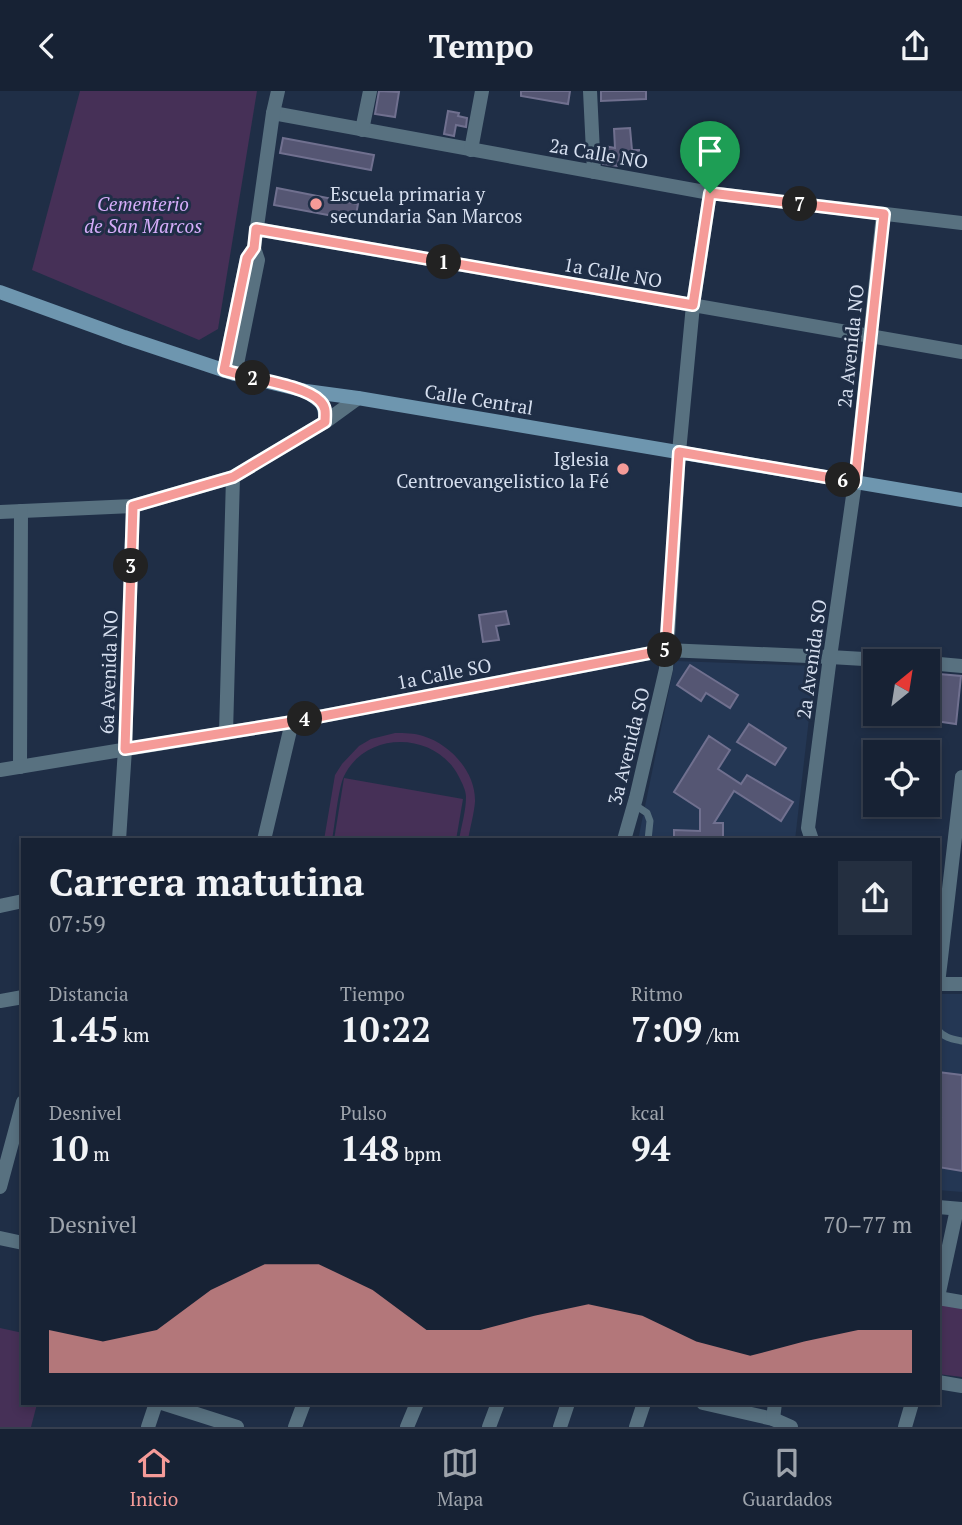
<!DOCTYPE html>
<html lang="es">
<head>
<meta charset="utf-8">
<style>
  :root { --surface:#172234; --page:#242f40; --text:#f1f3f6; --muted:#9ea4ac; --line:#363f4f; --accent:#f59b98 }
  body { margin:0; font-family:"PT Serif",serif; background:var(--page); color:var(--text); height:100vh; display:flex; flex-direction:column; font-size:26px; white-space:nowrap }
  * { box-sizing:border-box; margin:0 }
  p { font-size:23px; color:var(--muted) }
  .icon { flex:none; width:38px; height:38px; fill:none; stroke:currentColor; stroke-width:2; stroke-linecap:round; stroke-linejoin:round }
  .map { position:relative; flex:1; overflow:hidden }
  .drawer { position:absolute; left:21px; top:747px; width:919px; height:567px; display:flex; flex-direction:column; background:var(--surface); border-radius:0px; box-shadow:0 4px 10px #0003,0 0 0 2px var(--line) }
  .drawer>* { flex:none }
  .needle { width:46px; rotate:30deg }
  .controls { position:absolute; left:863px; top:558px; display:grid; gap:14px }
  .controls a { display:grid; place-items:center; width:77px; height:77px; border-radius:0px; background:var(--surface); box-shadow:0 4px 10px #0003,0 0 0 2px var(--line); font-size:35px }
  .pin { position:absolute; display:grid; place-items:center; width:60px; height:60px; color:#fff; margin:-72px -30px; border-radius:50% 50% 50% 0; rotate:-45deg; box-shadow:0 0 7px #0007 }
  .pin .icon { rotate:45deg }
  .km { position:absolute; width:35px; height:35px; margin:-18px; border-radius:50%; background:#222; color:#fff; font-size:19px; line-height:35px; text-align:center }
  .round { display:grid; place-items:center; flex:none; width:74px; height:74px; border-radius:0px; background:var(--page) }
  .headline { display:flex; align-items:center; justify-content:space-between; height:119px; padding:0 28px }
  h1 { font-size:38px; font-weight:700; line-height:52px }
  .figures { display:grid; grid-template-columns:repeat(3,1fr); gap:10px; height:119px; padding:7px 28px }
  .figures div { display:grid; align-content:center }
  .figures b { font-size:35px; font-weight:700 }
  .figures small { font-size:19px; font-weight:400 }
  .figures p { font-size:19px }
  .chart { height:196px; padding:14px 28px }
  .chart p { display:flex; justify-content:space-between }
  .chart svg { width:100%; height:126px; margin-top:7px; fill:var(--accent); opacity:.7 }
  header { display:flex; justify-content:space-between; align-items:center; height:91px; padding:0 28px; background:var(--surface); font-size:32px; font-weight:700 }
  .dock { display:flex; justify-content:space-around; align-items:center; height:98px; border-top:2px solid var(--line); background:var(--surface); font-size:19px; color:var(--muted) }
  .dock a { display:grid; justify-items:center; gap:4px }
  .dock .active { color:var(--accent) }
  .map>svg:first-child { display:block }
</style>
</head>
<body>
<header><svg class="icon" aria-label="back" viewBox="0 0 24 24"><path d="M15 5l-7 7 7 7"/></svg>Tempo<svg class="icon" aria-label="share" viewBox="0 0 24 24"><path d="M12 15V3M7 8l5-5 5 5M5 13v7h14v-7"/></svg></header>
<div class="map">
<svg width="962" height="1336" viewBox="0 0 962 1336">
  <rect width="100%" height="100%" fill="#1f2e46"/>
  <g fill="#243754">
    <path d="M 675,570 L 815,575 L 795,749 L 638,749 Z"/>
    <path d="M 938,903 L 962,903 L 962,1101 L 938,1099 Z"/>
  </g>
  <g fill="#463057">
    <path d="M 80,0 L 257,0 L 218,238 L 199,249 L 32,179 Z"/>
    <path d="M 395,642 C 405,642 414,642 423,645 C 450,653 476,681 475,711 C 474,723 470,737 468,749 L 459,749 C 461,736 466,720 466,706 C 466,699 462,692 459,686 C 437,641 367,638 344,685 C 338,698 335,733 332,749 L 324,749 L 335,684 L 342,673 L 359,655 L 371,648 Z"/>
    <path d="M 344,687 L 463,708 L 456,749 L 334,749 Z"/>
    <path d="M 939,1212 L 962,1215 L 962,1286 L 938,1283 Z"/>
    <path d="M 0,1237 L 23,1242 L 23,1312 L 37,1313 L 31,1336 L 0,1336 Z"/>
  </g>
  <g fill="#555673" stroke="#70708f" stroke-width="2">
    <path d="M 379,0 L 399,1 L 395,26 L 375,23 Z"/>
    <path d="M 521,0 L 570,0 L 568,13 L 521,5 Z"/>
    <path d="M 601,0 L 646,0 L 646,8 L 601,10 Z"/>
    <path d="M 448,20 L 459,22 L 458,25 L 467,27 L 466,36 L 456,34 L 454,45 L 444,43 Z"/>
    <path d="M 630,37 L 632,59 L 639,59 L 639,73 L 618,72 L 617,75 L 603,73 L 604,55 L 615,57 L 614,38 Z"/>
    <path d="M 283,47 L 374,64 L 371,79 L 280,62 Z"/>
    <path d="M 277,97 L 358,113 L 355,129 L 274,114 Z"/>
    <path d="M 506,520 L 509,533 L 496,535 L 499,549 L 483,551 L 479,524 Z"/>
    <path d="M 690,574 L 738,604 L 730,617 L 706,602 L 701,610 L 677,594 Z"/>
    <path d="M 928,582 L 961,585 L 956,633 L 928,629 Z"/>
    <path d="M 749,633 L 786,657 L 775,674 L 737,651 Z"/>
    <path d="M 709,645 L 730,659 L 718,678 L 741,693 L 747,684 L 793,711 L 781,730 L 734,700 L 714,732 L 723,732 L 723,749 L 674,749 L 674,739 L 700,740 L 700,718 L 674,701 Z"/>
    <path d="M 938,981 L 962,984 L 962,1080 L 938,1076 L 938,1045 L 941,1027 L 938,1027 Z"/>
  </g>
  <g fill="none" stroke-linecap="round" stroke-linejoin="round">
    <g stroke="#587180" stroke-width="7">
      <path d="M 635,714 L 647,722 L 650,730 L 648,749"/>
      <path d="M 938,939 C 944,947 953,948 962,950"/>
    </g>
    <g stroke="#587180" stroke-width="14">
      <path d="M 590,0 L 594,81"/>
      <path d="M 273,22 L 710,102 L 962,132"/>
      <path d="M 362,39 L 370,0"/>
      <path d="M 471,59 L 482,0"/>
      <path d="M 256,138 L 962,261"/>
      <path d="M 224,280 L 247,167 L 254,157"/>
      <path d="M 235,283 L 258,169 L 254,157 L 273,22 L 278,0"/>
      <path d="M 0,421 L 133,415 L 233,386 L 325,331 L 358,307"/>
      <path d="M 928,572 L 962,575"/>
      <path d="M 226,642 L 233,386"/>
      <path d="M 20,676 L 21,420"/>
      <path d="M 0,679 L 292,631 L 666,559 L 830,566 L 898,570"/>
      <path d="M 962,686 L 938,893 L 962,893"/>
      <path d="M 119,749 L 125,658 L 133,415"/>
      <path d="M 264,749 L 292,631"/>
      <path d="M 624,749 L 636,707 L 666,578 L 679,361 L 693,214 L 710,102"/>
      <path d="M 812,749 L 808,737 L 830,566 L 855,391 L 883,123"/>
      <path d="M 0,815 L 23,810"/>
      <path d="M 0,910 L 23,906"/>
      <path d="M 0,1096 L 23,1011"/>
      <path d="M 938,1116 L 962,1118"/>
      <path d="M 0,1147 L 23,1152"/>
      <path d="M 938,1206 L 957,1118"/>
      <path d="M 938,1207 L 962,1211"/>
      <path d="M 938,1291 L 962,1295"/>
      <path d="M 162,1312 L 237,1336"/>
      <path d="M 703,1312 L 773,1328 L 791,1336"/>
      <path d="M 773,1328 L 775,1312"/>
      <path d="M 148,1336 L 156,1312"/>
      <path d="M 295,1336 L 304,1312"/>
      <path d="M 407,1336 L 417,1312"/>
      <path d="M 489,1336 L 498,1312"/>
      <path d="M 560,1336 L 568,1312"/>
      <path d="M 636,1336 L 644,1312"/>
      <path d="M 905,1336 L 912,1312"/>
    </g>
    <g stroke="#6e96af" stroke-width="14">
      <path d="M 0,201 L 124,246 L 235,283 L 306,300 L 358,307 L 962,409"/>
      <path d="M 307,301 C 322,311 326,313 325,331"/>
    </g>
  </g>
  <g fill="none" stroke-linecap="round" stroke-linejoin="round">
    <defs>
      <path id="route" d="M 710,102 L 884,123 L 855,391 L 679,361 L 666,559 L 292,631 L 125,658 L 133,415 L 233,386 L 325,331 C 325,323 327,317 320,310 C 305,294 248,287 224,279 L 247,167 L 254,157 L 256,138 L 693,214 Z"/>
    </defs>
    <use href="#route" stroke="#fff" stroke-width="14"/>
    <use href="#route" stroke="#f59b98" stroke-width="9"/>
  </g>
  <g fill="#f59b98" stroke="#1f2e46" stroke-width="2.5">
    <circle cx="316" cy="113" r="7"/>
    <circle cx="623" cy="378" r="7"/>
  </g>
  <g text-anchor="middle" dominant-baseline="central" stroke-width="6" stroke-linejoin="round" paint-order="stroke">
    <g font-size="19" fill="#d6dfef" stroke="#1f2e46">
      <text transform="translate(599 62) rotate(10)">2a Calle NO</text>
      <text transform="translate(613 181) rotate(10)">1a Calle NO</text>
      <text transform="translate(850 255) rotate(-84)">2a Avenida NO</text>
      <text transform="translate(479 308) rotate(9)">Calle Central</text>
      <text transform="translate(811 568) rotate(-82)">2a Avenida SO</text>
      <text transform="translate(108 581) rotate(-88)">6a Avenida NO</text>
      <text transform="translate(444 582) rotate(-11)">1a Calle SO</text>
      <text transform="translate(628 655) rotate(-76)">3a Avenida SO</text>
    </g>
    <g font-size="19" fill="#d6dfef" stroke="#1f2e46" text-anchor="start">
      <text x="330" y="102">Escuela primaria y<tspan x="330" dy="22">secundaria San Marcos</tspan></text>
      <text x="609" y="367" text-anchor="end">Iglesia<tspan x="609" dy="22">Centroevangelistico la Fé</tspan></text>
    </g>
    <g font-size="19" font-style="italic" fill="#d6adfa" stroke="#1f2e46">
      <text x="143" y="112">Cementerio<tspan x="143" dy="22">de San Marcos</tspan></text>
    </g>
  </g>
</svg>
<div class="controls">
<a><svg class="needle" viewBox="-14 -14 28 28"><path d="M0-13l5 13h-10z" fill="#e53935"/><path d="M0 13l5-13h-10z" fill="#9ea4ac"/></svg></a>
<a><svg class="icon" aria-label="locate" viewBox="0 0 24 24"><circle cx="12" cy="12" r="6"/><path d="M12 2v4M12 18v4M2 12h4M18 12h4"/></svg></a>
</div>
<div class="pin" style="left:710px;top:102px;background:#1e9e55"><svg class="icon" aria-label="arrive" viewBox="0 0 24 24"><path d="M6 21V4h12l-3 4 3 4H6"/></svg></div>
<b class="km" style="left:444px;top:171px">1</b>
<b class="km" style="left:253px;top:287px">2</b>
<b class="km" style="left:131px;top:475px">3</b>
<b class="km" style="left:305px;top:628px">4</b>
<b class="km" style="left:665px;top:559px">5</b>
<b class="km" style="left:843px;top:389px">6</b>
<b class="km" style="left:800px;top:113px">7</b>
<section class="drawer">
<div class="headline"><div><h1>Carrera matutina</h1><p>07:59</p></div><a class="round"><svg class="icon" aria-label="share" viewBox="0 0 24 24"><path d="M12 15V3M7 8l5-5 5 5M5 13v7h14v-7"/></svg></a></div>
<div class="figures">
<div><p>Distancia</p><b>1.45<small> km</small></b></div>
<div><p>Tiempo</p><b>10:22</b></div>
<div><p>Ritmo</p><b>7:09<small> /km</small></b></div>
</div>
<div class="figures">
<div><p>Desnivel</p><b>10<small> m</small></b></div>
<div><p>Pulso</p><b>148<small> bpm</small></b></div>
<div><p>kcal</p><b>94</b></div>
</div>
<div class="chart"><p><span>Desnivel</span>70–77 m</p>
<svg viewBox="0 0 160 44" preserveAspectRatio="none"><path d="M0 44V29L10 33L20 29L30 15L40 6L50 6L60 15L70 29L80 29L90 24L100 20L110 24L120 33L130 38L140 33L150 29L160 29V44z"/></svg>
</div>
</section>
</div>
<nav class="dock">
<a class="active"><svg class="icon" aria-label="home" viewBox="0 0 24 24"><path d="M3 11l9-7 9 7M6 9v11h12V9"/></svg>Inicio</a>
<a><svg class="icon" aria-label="map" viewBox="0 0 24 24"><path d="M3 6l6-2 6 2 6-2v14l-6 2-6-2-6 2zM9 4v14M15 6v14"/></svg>Mapa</a>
<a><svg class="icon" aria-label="saved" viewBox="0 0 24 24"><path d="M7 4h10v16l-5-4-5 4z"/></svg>Guardados</a>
</nav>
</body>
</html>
